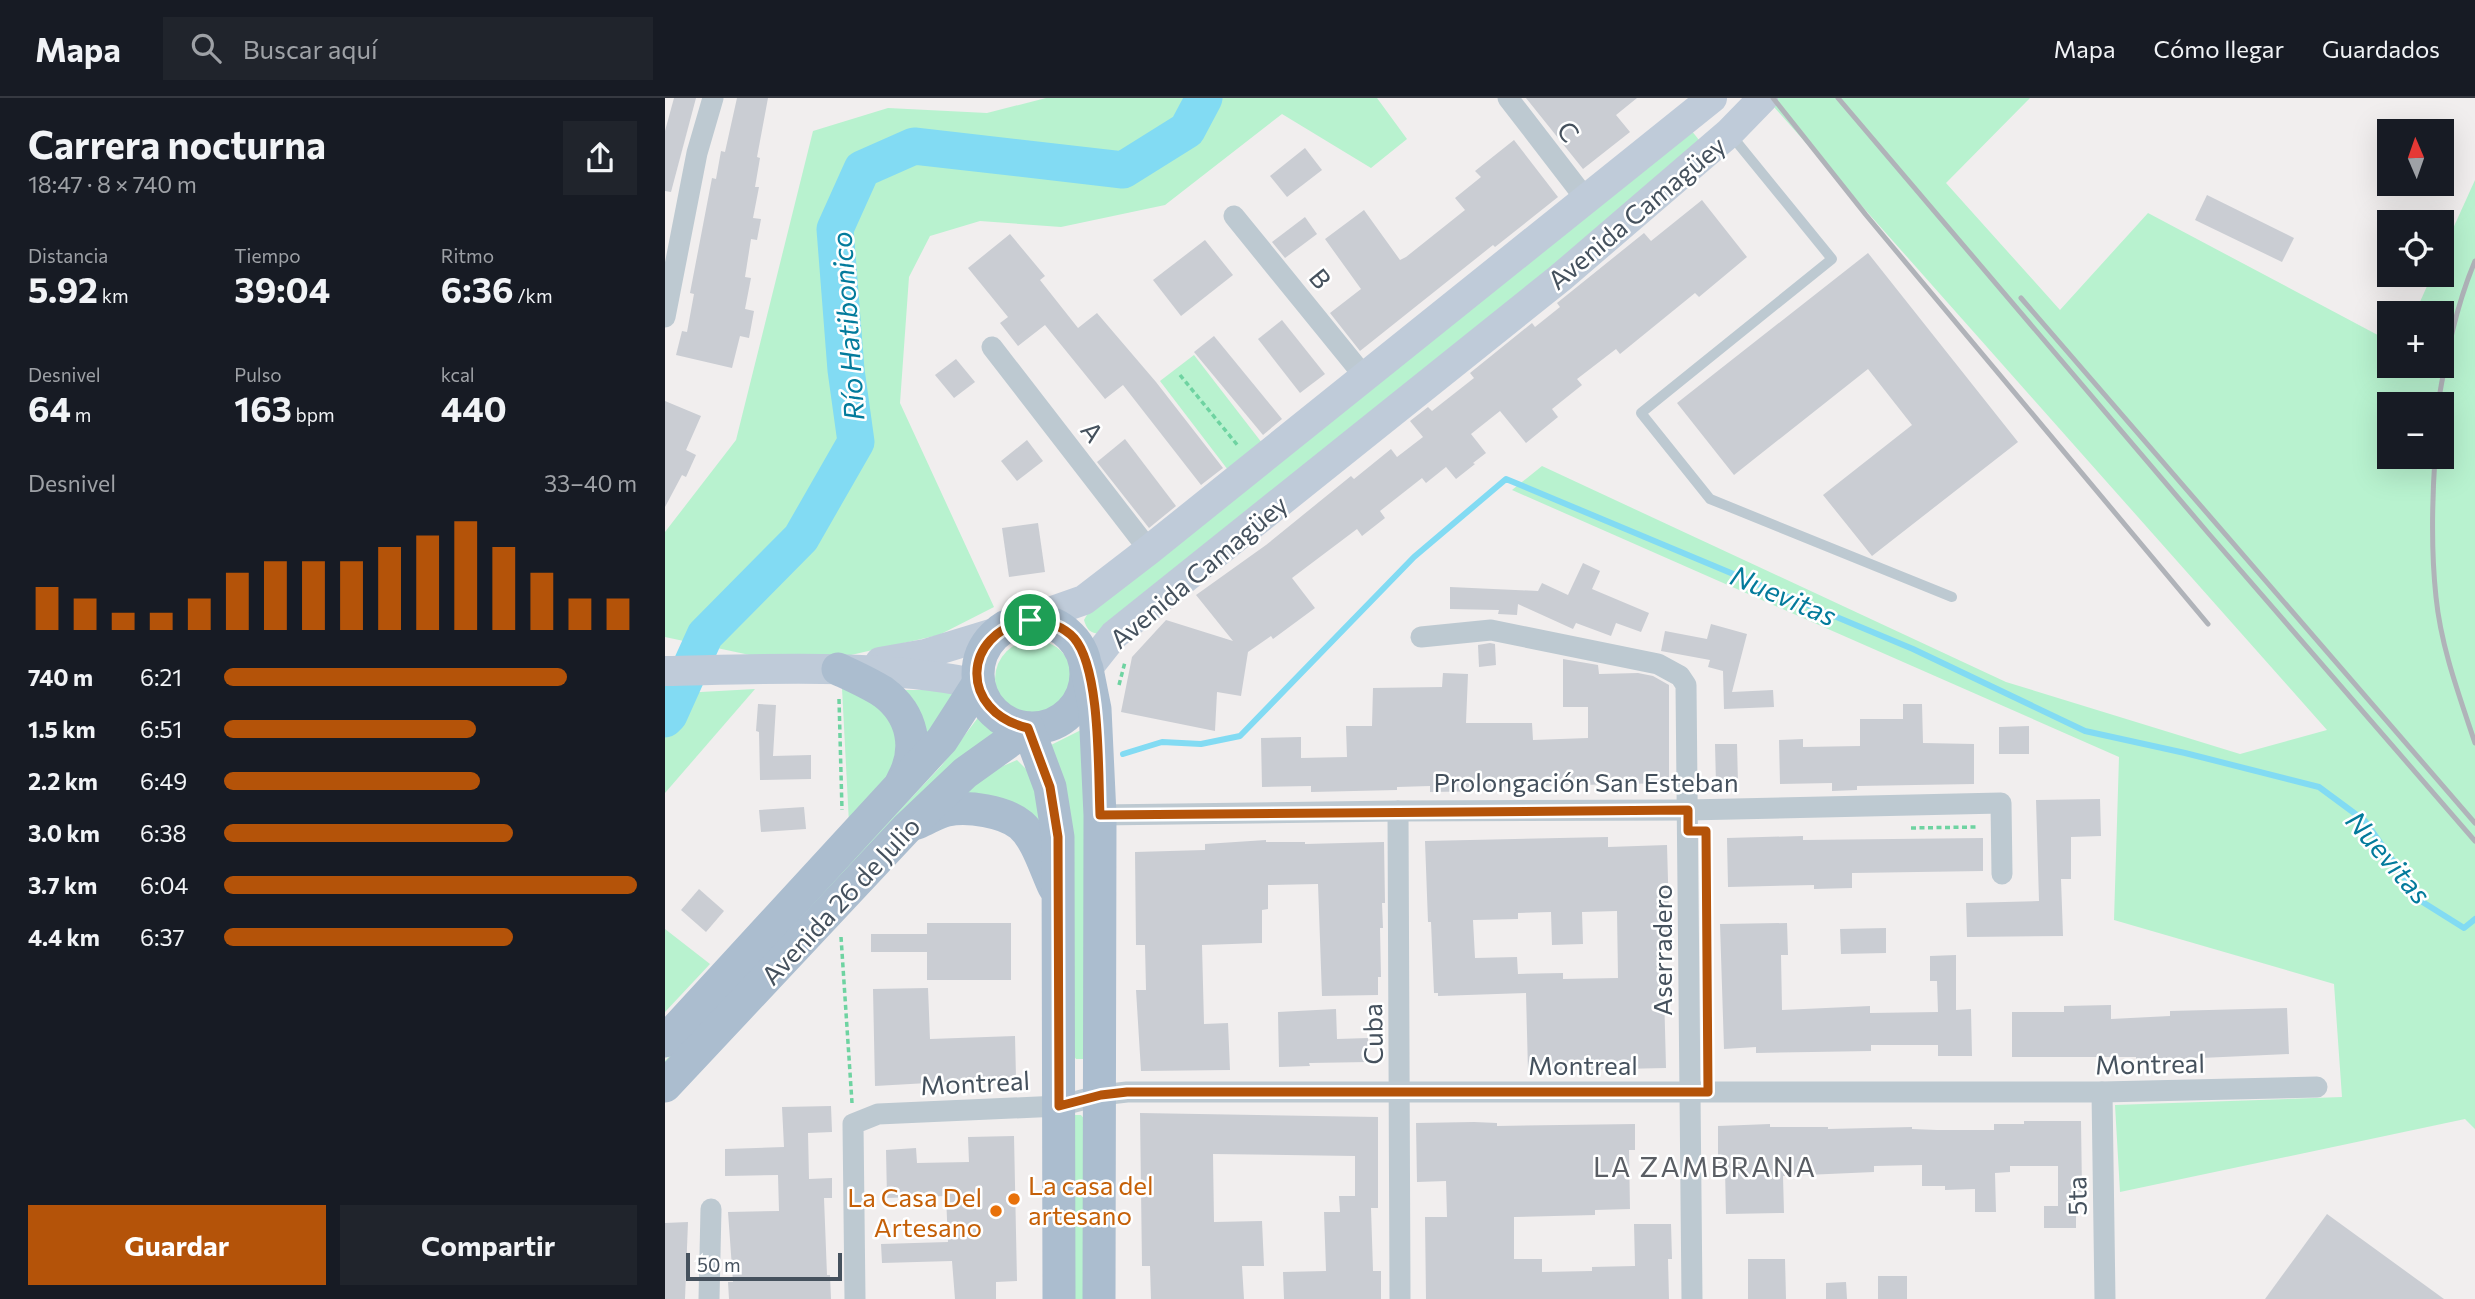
<!DOCTYPE html>
<html lang="es">
<head>
<meta charset="utf-8">
<style>
  :root { --surface:#171b24; --page:#20242c; --text:#f1f3f6; --muted:#9ea1a6; --line:#363941; --accent:#b45309 }
  body { margin:0; font-family:Commissioner,sans-serif; background:var(--page); color:var(--text); height:100vh; display:flex; flex-direction:column; font-size:26px; white-space:nowrap }
  * { box-sizing:border-box; margin:0 }
  p { font-size:23px; color:var(--muted) }
  .icon { flex:none; width:38px; height:38px; fill:none; stroke:currentColor; stroke-width:2; stroke-linecap:round; stroke-linejoin:round }
  .map { position:relative; flex:1; overflow:hidden }
  .side { display:flex; flex-direction:column; background:var(--surface); width:665px }
  .side>* { flex:none }
  .needle { width:46px; rotate:358deg }
  .controls { position:absolute; left:1712px; top:21px; display:grid; gap:14px }
  .controls a { display:grid; place-items:center; width:77px; height:77px; border-radius:0px; background:var(--surface); box-shadow:0 7px 28px #0002; font-size:35px }
  .scale { position:absolute; left:21px; bottom:18px; width:156px; box-sizing:border-box; padding-left:7px; border:4px solid #45515d; border-top:0; font-size:19px; line-height:24px; white-space:nowrap; color:#45515d; -webkit-text-stroke:5px #fff; paint-order:stroke }
  .pin { position:absolute; display:grid; place-items:center; width:60px; height:60px; color:#fff; margin:-30px; border:4px solid #fff; border-radius:50%; box-shadow:0 2px 7px #0007 }
  .round { display:grid; place-items:center; flex:none; width:74px; height:74px; border-radius:0px; background:var(--page) }
  .overview { display:flex; align-items:center; justify-content:space-between; height:119px; padding:0 28px }
  h1 { font-size:38px; font-weight:700; line-height:52px }
  .stats { display:grid; grid-template-columns:repeat(3,1fr); gap:10px; height:119px; padding:7px 28px }
  .stats div { display:grid; align-content:center }
  .stats b { font-size:35px; font-weight:700 }
  .stats small { font-size:19px; font-weight:400 }
  .stats p { font-size:19px }
  .chart { height:196px; padding:14px 28px }
  .chart p { display:flex; justify-content:space-between }
  .chart svg { width:100%; height:126px; margin-top:7px; stroke:var(--accent); stroke-width:6 }
  .primary-button { display:flex; gap:14px; margin-top:auto; padding:14px 28px }
  .primary-button a { flex:1; height:80px; border-radius:0px; background:var(--accent); color:#fff; font-size:28px; font-weight:700; line-height:80px; text-align:center }
  .primary-button a+a { background:var(--page); color:var(--text) }
  ul { padding:0 28px; list-style:none; font-size:23px }
  li { display:grid; grid-template-columns:112px 84px 1fr; align-items:center; height:52px }
  li i { height:18px; border-radius:9px; background:var(--accent) }
  header { display:flex; align-items:center; gap:42px; box-sizing:border-box; height:98px; padding:0 35px; background:var(--surface); border-bottom:2px solid var(--line) }
  header strong { font-size:33px }
  nav { display:flex; gap:38px; margin-inline-start:auto; font-size:24px }
  .search { width:490px; height:63px; background:var(--page); display:flex; align-items:center; gap:18px; box-sizing:border-box; padding:0 24px; border-radius:0px; color:var(--muted); font-size:26px }
  main { display:flex; flex:1; min-height:0 }
  .map>svg:first-child { display:block }
</style>
</head>
<body>
<header>
<strong>Mapa</strong>
<div class="search"><svg class="icon" aria-label="search" viewBox="0 0 24 24"><circle cx="10" cy="10" r="6"/><path d="M15 15l6 6"/></svg>Buscar aquí</div>
<nav><a>Mapa</a><a>Cómo llegar</a><a>Guardados</a></nav>
</header>
<main>
<section class="side">
<div class="overview"><div><h1>Carrera nocturna</h1><p>18:47 · 8 × 740 m</p></div><a class="round"><svg class="icon" aria-label="share" viewBox="0 0 24 24"><path d="M12 15V3M7 8l5-5 5 5M5 13v7h14v-7"/></svg></a></div>
<div class="stats">
<div><p>Distancia</p><b>5.92<small> km</small></b></div>
<div><p>Tiempo</p><b>39:04</b></div>
<div><p>Ritmo</p><b>6:36<small> /km</small></b></div>
</div>
<div class="stats">
<div><p>Desnivel</p><b>64<small> m</small></b></div>
<div><p>Pulso</p><b>163<small> bpm</small></b></div>
<div><p>kcal</p><b>440</b></div>
</div>
<div class="chart"><p><span>Desnivel</span>33–40 m</p>
<svg viewBox="0 0 160 44" preserveAspectRatio="none"><path d="M5 44V29M15 44V33M25 44V38M35 44V38M45 44V33M55 44V24M65 44V20M75 44V20M85 44V20M95 44V15M105 44V11M115 44V6M125 44V15M135 44V24M145 44V33M155 44V33"/></svg>
</div>
<ul>
<li><b>740 m</b>6:21<i style="width:83%"></i></li>
<li><b>1.5 km</b>6:51<i style="width:61%"></i></li>
<li><b>2.2 km</b>6:49<i style="width:62%"></i></li>
<li><b>3.0 km</b>6:38<i style="width:70%"></i></li>
<li><b>3.7 km</b>6:04<i style="width:100%"></i></li>
<li><b>4.4 km</b>6:37<i style="width:70%"></i></li>
</ul>
<div class="primary-button"><a>Guardar</a><a>Compartir</a></div>
</section>
<div class="map">
<svg width="1810" height="1201" viewBox="0 0 1810 1201">
  <rect width="100%" height="100%" fill="#f1eeee"/>
  <g fill="#b8f2cf" fill-rule="evenodd">
    <path d="M 381,0 L 712,0 L 742,41 L 706,70 L 617,16 L 500,107 L 396,129 L 315,123 L 265,138 L 244,179 L 235,305 L 329,509 L 274,537 L 177,559 L 113,563 L 0,539 L 0,434 L 71,342 L 148,33 L 223,10 L 322,15 Z"/>
    <path d="M 1101,0 L 1365,0 L 1281,85 L 1395,212 L 1483,115 L 1724,243 L 1724,268 L 1776,268 L 1776,215 L 1750,215 L 1767,177 L 1776,177 L 1776,157 L 1810,82 L 1810,1031 L 1800,1021 L 1455,1094 L 1450,1007 L 1677,999 L 1669,886 L 1449,822 L 1454,659 L 847,392 L 877,368 L 1341,584 L 1575,656 L 1662,632 ZM 1724,306 L 1776,306 L 1776,359 L 1724,359 Z"/>
    <path d="M 1026,32 L 1034,42 L 1035,50 L 435,536 C 425,535 422,532 419,522 L 423,515 Z"/>
    <path d="M 529,257 L 597,345 L 563,372 L 495,283 Z"/>
    <circle cx="369" cy="581" r="39"/>
    <path d="M 177,590 L 219,604 L 235,638 L 235,664 L 184,725 Z"/>
    <path d="M 90,591 L 0,695 L 0,596 Z"/>
    <path d="M 232,592 L 294,592 L 260,652 Z"/>
    <path d="M 315,617 L 333,639 L 0,971 L 0,963 L 277,667 Z"/>
    <path d="M 420,630 L 419,961 L 411,961 L 407,955 L 384,648 Z"/>
    <path d="M 352,662 L 364,674 L 382,737 L 290,701 L 317,677 Z"/>
    <path d="M 0,831 L 45,866 L 0,914 Z"/>
    <path d="M 409,1017 L 416,1017 L 421,1023 L 423,1201 L 404,1201 Z"/>
  </g>
  <g fill="none" stroke-linecap="round" stroke-linejoin="round">
    <path stroke="#82dbf3" stroke-width="6" d="M 458,656 L 497,644 L 536,646 L 575,638 L 749,459 L 841,381 L 1248,551 L 1420,633 L 1520,655 L 1654,689 L 1700,723 L 1756,803 L 1799,830 L 1810,821"/>
    <path stroke="#82dbf3" stroke-width="37" d="M 0,621 L 4,617 L 40,537 L 136,440 L 191,344 L 181,272 L 170,131 L 197,71 L 249,48 L 458,72 L 522,32 L 539,0"/>
  </g>
  <g fill="#cacdd3" fill-rule="evenodd">
    <path d="M 9,0 L 31,0 L 6,94 L 0,93 L 0,33 Z"/>
    <path d="M 72,0 L 103,0 L 92,59 L 95,60 L 90,89 L 94,89 L 88,120 L 96,121 L 92,142 L 86,141 L 80,179 L 86,180 L 80,211 L 89,213 L 84,240 L 75,238 L 67,270 L 11,257 L 17,233 L 22,234 L 29,196 L 25,195 L 47,80 L 51,81 L 56,53 L 60,54 Z"/>
    <path d="M 861,0 L 972,0 L 951,17 L 965,34 L 918,71 Z"/>
    <path d="M 849,42 L 893,99 L 830,149 L 828,147 L 695,253 L 665,215 L 696,191 L 660,141 L 699,112 L 735,162 L 741,159 L 800,112 L 790,100 L 816,79 L 810,73 Z"/>
    <path d="M 640,50 L 657,72 L 622,99 L 605,78 Z"/>
    <path d="M 1542,97 L 1629,140 L 1617,164 L 1530,122 Z"/>
    <path d="M 1037,102 L 1082,159 L 1034,199 L 1030,195 L 955,256 L 951,251 L 912,281 L 917,287 L 887,311 L 893,319 L 861,345 L 835,313 L 806,336 L 821,355 L 808,365 L 810,366 L 791,381 L 781,369 L 761,385 L 757,380 L 715,413 L 720,420 L 697,438 L 692,431 L 627,480 L 650,510 L 608,541 L 606,538 L 583,554 L 576,598 L 552,594 L 550,633 L 456,614 L 467,559 L 501,522 L 568,543 L 531,497 L 601,447 L 686,378 L 689,381 L 726,351 L 732,359 L 758,339 L 745,323 L 763,309 L 767,313 L 809,280 L 805,275 L 867,225 L 870,229 L 895,209 L 892,205 L 979,135 L 986,143 Z"/>
    <path d="M 640,119 L 652,136 L 620,160 L 607,144 Z"/>
    <path d="M 345,136 L 380,178 L 375,182 L 413,230 L 432,215 L 491,284 L 558,370 L 536,387 L 458,287 L 440,301 L 380,227 L 353,248 L 335,225 L 343,219 L 303,170 Z"/>
    <path d="M 540,142 L 568,177 L 516,218 L 488,182 Z"/>
    <path d="M 1203,155 L 1353,344 L 1207,458 L 1158,397 L 1247,327 L 1203,271 L 1069,377 L 1012,305 Z"/>
    <path d="M 617,222 L 660,276 L 635,295 L 593,241 Z"/>
    <path d="M 549,238 L 617,321 L 598,337 L 529,254 Z"/>
    <path d="M 291,261 L 310,284 L 289,300 L 270,277 Z"/>
    <path d="M 0,303 L 36,318 L 21,352 L 31,357 L 21,379 L 17,377 L 0,409 Z"/>
    <path d="M 460,341 L 511,408 L 484,430 L 432,364 Z"/>
    <path d="M 362,342 L 378,363 L 352,383 L 336,363 Z"/>
    <path d="M 373,425 L 380,474 L 344,479 L 337,430 Z"/>
    <path d="M 918,465 L 935,473 L 927,491 L 984,515 L 976,534 L 951,525 L 946,538 L 911,525 L 908,531 L 853,506 L 852,517 L 833,516 L 834,512 L 785,511 L 785,489 L 873,493 L 877,485 L 903,497 Z"/>
    <path d="M 1046,526 L 1082,536 L 1067,594 L 1108,592 L 1109,609 L 1059,611 L 1058,573 L 1043,569 L 1045,562 L 996,553 L 1000,533 L 1042,541 Z"/>
    <path d="M 825,545 L 830,546 L 831,567 L 814,569 L 813,547 Z"/>
    <path d="M 898,561 L 933,567 L 934,576 L 973,575 L 988,578 L 1004,587 L 1004,685 L 829,689 L 829,693 L 765,694 L 765,688 L 732,689 L 732,692 L 646,694 L 646,688 L 597,689 L 596,640 L 636,639 L 636,660 L 682,659 L 681,628 L 707,628 L 708,590 L 777,589 L 778,575 L 803,576 L 801,625 L 867,625 L 868,642 L 923,640 L 923,609 L 898,609 Z"/>
    <path d="M 93,606 L 111,607 L 108,658 L 146,657 L 146,681 L 95,682 L 94,634 L 91,633 Z"/>
    <path d="M 1238,606 L 1257,606 L 1258,645 L 1309,646 L 1309,686 L 1192,688 L 1192,692 L 1167,693 L 1167,685 L 1115,686 L 1114,642 L 1138,641 L 1138,649 L 1195,648 L 1195,621 L 1238,621 Z"/>
    <path d="M 1364,628 L 1364,656 L 1334,656 L 1334,629 Z"/>
    <path d="M 1050,646 L 1072,646 L 1073,686 L 1051,686 Z"/>
    <path d="M 1435,701 L 1436,738 L 1406,739 L 1406,781 L 1396,781 L 1398,838 L 1302,839 L 1301,805 L 1374,803 L 1371,702 Z"/>
    <path d="M 139,709 L 141,731 L 96,734 L 94,712 Z"/>
    <path d="M 1138,738 L 1138,742 L 1318,740 L 1318,773 L 1187,775 L 1187,790 L 1149,791 L 1149,787 L 1063,789 L 1062,740 Z"/>
    <path d="M 943,739 L 943,749 L 1002,747 L 1005,854 L 998,854 L 1001,970 L 863,973 L 861,895 L 773,898 L 773,895 L 769,895 L 766,824 L 763,824 L 760,743 ZM 952,813 L 953,880 L 898,881 L 898,875 L 853,876 L 852,859 L 810,860 L 808,822 L 853,821 L 853,815 L 886,814 L 887,847 L 918,846 L 917,814 Z"/>
    <path d="M 601,742 L 601,744 L 640,744 L 640,746 L 719,744 L 720,805 L 717,805 L 718,830 L 715,830 L 716,879 L 713,879 L 713,897 L 657,898 L 653,786 L 603,787 L 603,811 L 597,812 L 597,845 L 537,847 L 539,926 L 563,925 L 565,972 L 476,973 L 471,892 L 481,892 L 480,847 L 471,847 L 470,754 L 540,752 L 540,746 Z"/>
    <path d="M 34,791 L 59,813 L 41,834 L 16,812 Z"/>
    <path d="M 262,825 L 346,825 L 346,882 L 262,882 L 262,854 L 206,854 L 206,836 L 262,836 Z"/>
    <path d="M 1122,825 L 1123,857 L 1116,857 L 1117,912 L 1205,908 L 1205,915 L 1273,914 L 1272,883 L 1265,883 L 1265,858 L 1291,857 L 1291,912 L 1306,911 L 1307,958 L 1273,958 L 1273,947 L 1206,947 L 1206,953 L 1147,954 L 1091,955 L 1091,949 L 1059,951 L 1055,826 Z"/>
    <path d="M 1221,830 L 1221,855 L 1176,856 L 1175,831 Z"/>
    <path d="M 263,890 L 265,941 L 350,938 L 351,980 L 210,988 L 208,891 Z"/>
    <path d="M 1446,907 L 1446,921 L 1505,918 L 1505,913 L 1622,910 L 1624,956 L 1471,963 L 1471,959 L 1347,959 L 1347,914 L 1399,914 L 1399,908 Z"/>
    <path d="M 671,911 L 672,941 L 703,940 L 704,964 L 644,965 L 645,968 L 614,969 L 613,914 Z"/>
    <path d="M 166,1008 L 167,1034 L 143,1035 L 144,1081 L 167,1080 L 167,1100 L 159,1100 L 162,1177 L 165,1177 L 166,1201 L 64,1201 L 63,1184 L 68,1184 L 63,1114 L 114,1113 L 113,1077 L 60,1078 L 60,1051 L 119,1049 L 117,1009 Z"/>
    <path d="M 475,1015 L 713,1019 L 713,1110 L 706,1110 L 708,1173 L 716,1173 L 716,1201 L 619,1201 L 618,1174 L 661,1173 L 659,1114 L 675,1114 L 674,1098 L 690,1098 L 690,1058 L 548,1056 L 549,1124 L 597,1123 L 599,1168 L 577,1168 L 579,1201 L 486,1201 L 485,1168 L 477,1168 Z"/>
    <path d="M 1359,1023 L 1416,1023 L 1417,1094 L 1411,1094 L 1411,1130 L 1379,1130 L 1379,1108 L 1393,1108 L 1393,1068 L 1345,1068 L 1345,1074 L 1330,1075 L 1331,1114 L 1310,1114 L 1310,1091 L 1280,1092 L 1280,1088 L 1257,1088 L 1257,1067 L 1209,1068 L 1209,1074 L 1118,1078 L 1119,1115 L 1061,1116 L 1060,1072 L 1053,1072 L 1053,1028 L 1105,1026 L 1105,1029 L 1163,1029 L 1163,1031 L 1247,1029 L 1247,1031 L 1272,1032 L 1329,1032 L 1329,1026 L 1359,1026 Z"/>
    <path d="M 809,1024 L 832,1025 L 832,1028 L 970,1026 L 970,1052 L 964,1052 L 965,1111 L 930,1112 L 930,1117 L 849,1119 L 849,1161 L 877,1161 L 877,1174 L 927,1173 L 927,1169 L 970,1168 L 969,1126 L 1006,1126 L 1007,1161 L 1003,1161 L 1004,1201 L 761,1201 L 760,1119 L 782,1119 L 781,1083 L 752,1084 L 751,1025 Z"/>
    <path d="M 349,1038 L 352,1183 L 331,1184 L 331,1201 L 290,1201 L 287,1163 L 217,1165 L 216,1146 L 283,1144 L 281,1098 L 222,1100 L 221,1052 L 251,1050 L 252,1065 L 304,1064 L 303,1039 Z"/>
    <path d="M 1662,1116 L 1779,1201 L 1600,1201 Z"/>
    <path d="M 23,1124 L 20,1201 L 0,1201 L 0,1125 Z"/>
    <path d="M 1083,1161 L 1120,1161 L 1121,1201 L 1083,1201 Z"/>
    <rect x="1213" y="1178" width="29" height="23"/>
    <path d="M 1181,1184 L 1182,1201 L 1161,1201 L 1161,1185 Z"/>
  </g>
  <g fill="none" stroke-linecap="round" stroke-linejoin="round">
    <g stroke="#6ed3a1" stroke-width="3.5" stroke-dasharray="5 3.5" stroke-linecap="butt">
      <path d="M 515,277 L 574,349"/>
      <path d="M 454,587 L 460,564"/>
      <path d="M 174,601 L 177,712"/>
      <path d="M 1246,730 L 1312,729"/>
      <path d="M 176,839 L 187,1005"/>
    </g>
    <path stroke="#bdc9d1" stroke-width="10" d="M 1066,37 L 1167,161 L 976,315 L 1045,401 L 1287,499"/>
    <g stroke="#bdc9d1" stroke-width="21">
      <path d="M 843,0 L 920,100"/>
      <path d="M 569,118 L 699,278"/>
      <path d="M 0,219 L 32,55 L 48,0"/>
      <path d="M 327,249 L 484,452"/>
      <path d="M 756,539 L 826,532 L 993,566 L 1015,578 L 1021,587 L 1027,1201"/>
      <path d="M 733,713 L 735,1201"/>
      <path d="M 435,717 L 733,713 L 1023,712 L 1336,705 L 1337,776"/>
      <path d="M 1437,994 L 1440,1201"/>
      <path d="M 44,1201 L 46,1111"/>
      <path d="M 190,1201 L 188,1026 L 213,1016 L 394,1008 L 436,997 L 462,994 L 1437,994 L 1652,989"/>
    </g>
    <g stroke="#bfcbd9" stroke-width="30">
      <path d="M 365,521 L 419,502 L 484,452 L 1047,0"/>
      <path d="M 215,564 L 260,556 L 332,534"/>
      <path d="M 422,571 L 449,537 L 895,180 L 1064,35 L 1098,0"/>
      <path d="M 0,573 C 102,571 213,565 313,586"/>
    </g>
    <g stroke="#abbdcf" stroke-width="33">
      <circle cx="367" cy="576" r="54"/>
      <path d="M 173,571 C 188,578 204,585 218,594 C 248,616 255,651 237,683"/>
      <path d="M 422,571 L 430,611 L 435,717 L 434,1201"/>
      <path d="M 252,725 C 262,721 272,714 282,712 C 303,708 339,713 356,727 C 372,741 380,770 389,789"/>
      <path d="M 0,943 L 277,642 L 313,586"/>
      <path d="M 0,988 L 241,731 L 300,675 L 363,630 L 385,689 L 393,739 L 394,1201"/>
    </g>
    <g stroke="#b0b3b9" stroke-width="5">
      <path d="M 1108,0 L 1201,117 L 1543,526"/>
      <path d="M 1173,0 L 1544,436 L 1810,743"/>
      <path d="M 1356,200 L 1810,725"/>
      <path d="M 1773,306 C 1781,258 1791,208 1810,163"/>
      <path d="M 1770,359 C 1767,405 1766,453 1771,499 C 1776,549 1794,597 1810,645"/>
    </g>
  </g>
  <g fill="none" stroke-linecap="round" stroke-linejoin="round">
    <defs>
      <path id="route" d="M 365,522 C 382,523 397,527 409,540 C 436,571 433,675 435,717 L 1023,712 L 1023,733 L 1041,733 L 1043,994 L 462,994 L 436,997 L 394,1008 L 393,739 L 385,689 L 363,630 C 294,614 295,535 365,522 Z"/>
    </defs>
    <use href="#route" stroke="#fff" stroke-width="14"/>
    <use href="#route" stroke="#b45309" stroke-width="9"/>
  </g>
  <g fill="#e8710a" stroke="#fff" stroke-width="2.5">
    <circle cx="349" cy="1101" r="7"/>
    <circle cx="331" cy="1113" r="7"/>
  </g>
  <g text-anchor="middle" dominant-baseline="central" stroke-width="5" stroke-linejoin="round" paint-order="stroke">
    <g font-size="26" fill="#45515d" stroke="#fff">
      <text transform="translate(904 33) rotate(52)">C</text>
      <text transform="translate(971 114) rotate(-40)">Avenida Camagüey</text>
      <text transform="translate(656 180) rotate(51)">B</text>
      <text transform="translate(428 333) rotate(52)">A</text>
      <text transform="translate(533 473) rotate(-40)">Avenida Camagüey</text>
      <text x="921" y="683">Prolongación San Esteban</text>
      <text transform="translate(175 802) rotate(-47)">Avenida 26 de Julio</text>
      <text transform="translate(996 852) rotate(-90)">Aserradero</text>
      <text transform="translate(707 936) rotate(-91)">Cuba</text>
      <text transform="translate(1485 965) rotate(-1)">Montreal</text>
      <text x="918" y="966">Montreal</text>
      <text transform="translate(310 984) rotate(-3)">Montreal</text>
      <text transform="translate(1411 1098) rotate(-91)">5ta</text>
    </g>
    <g font-size="26" fill="#c56008" stroke="#fff" text-anchor="start">
      <text x="363" y="1086">La casa del<tspan x="363" dy="30">artesano</tspan></text>
      <text x="317" y="1098" text-anchor="end">La Casa Del<tspan x="317" dy="30">Artesano</tspan></text>
    </g>
    <g font-size="28" font-style="italic" fill="#037b9c" stroke="#fff">
      <text transform="translate(182 228) rotate(-94)">Río Hatibonico</text>
      <text transform="translate(1119 497) rotate(23)">Nuevitas</text>
      <text transform="translate(1724 759) rotate(49)">Nuevitas</text>
    </g>
    <g font-size="28" letter-spacing="2" fill="#5a5e64" stroke="#fff">
      <text x="1040" y="1068">LA ZAMBRANA</text>
    </g>
  </g>
</svg>
<div class="controls">
<a><svg class="needle" viewBox="-14 -14 28 28"><path d="M0-13l5 13h-10z" fill="#e53935"/><path d="M0 13l5-13h-10z" fill="#9ea1a6"/></svg></a>
<a><svg class="icon" aria-label="locate" viewBox="0 0 24 24"><circle cx="12" cy="12" r="6"/><path d="M12 2v4M12 18v4M2 12h4M18 12h4"/></svg></a>
<a>+</a>
<a>−</a>
</div>
<div class="scale">50 m</div>
<div class="pin" style="left:365px;top:522px;background:#1e9e55"><svg class="icon" aria-label="arrive" viewBox="0 0 24 24"><path d="M6 21V4h12l-3 4 3 4H6"/></svg></div>
</div>
</main>
</body>
</html>
